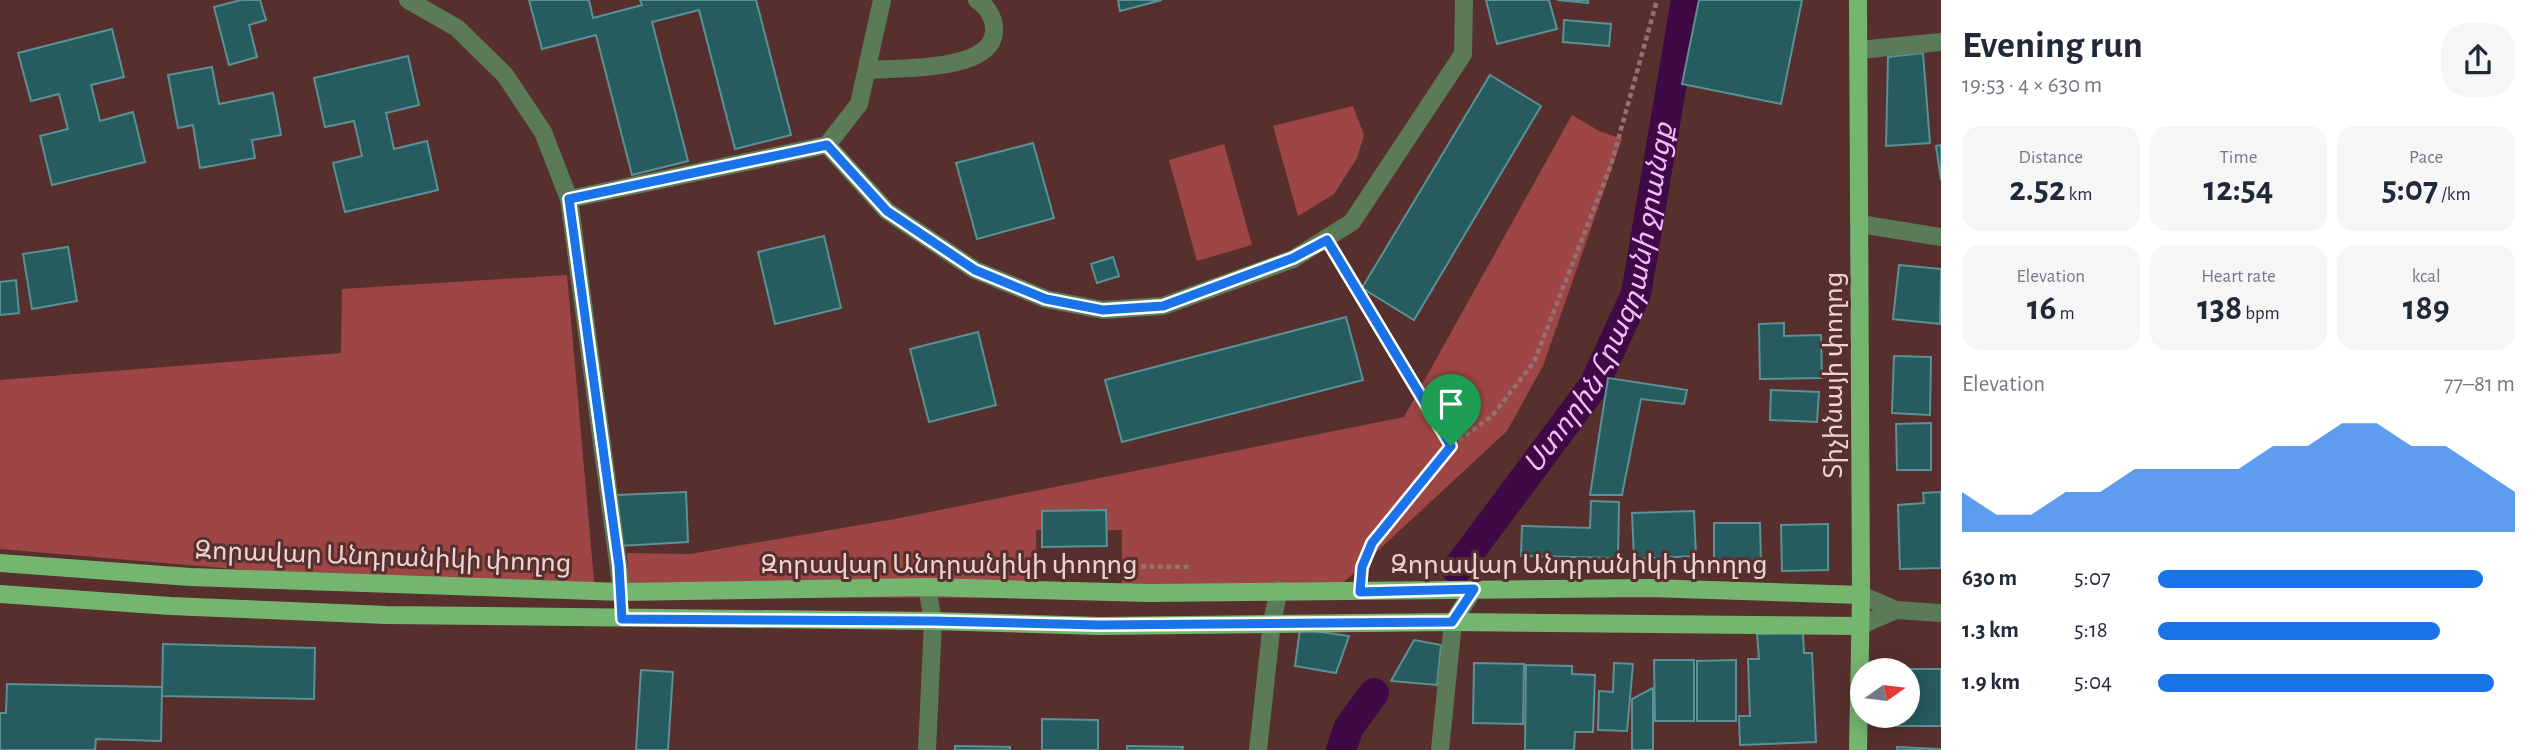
<!DOCTYPE html>
<html lang="en">
<head>
<meta charset="utf-8">
<style>
  :root { --surface:#fff; --page:#f6f6f7; --text:#1f2937; --muted:#747a83; --accent:#1a73e8 }
  body { margin:0; font-family:"Alegreya Sans","Noto Sans Armenian",sans-serif; background:var(--page); color:var(--text); height:100vh; display:flex; flex-direction:column; font-size:26px; white-space:nowrap }
  * { box-sizing:border-box; margin:0 }
  p { font-size:23px; color:var(--muted) }
  .icon { flex:none; width:38px; height:38px; fill:none; stroke:currentColor; stroke-width:2; stroke-linecap:round; stroke-linejoin:round }
  .map { position:relative; flex:1; overflow:hidden }
  .sheet { display:flex; flex-direction:column; background:var(--surface); width:595px }
  .sheet>* { flex:none }
  .needle { width:46px; rotate:76deg }
  .tools { position:absolute; left:1850px; top:658px; display:grid; gap:14px }
  .tools a { display:grid; place-items:center; width:70px; height:70px; border-radius:50%; background:var(--surface); box-shadow:0 4px 18px #0003; font-size:35px }
  .pin { position:absolute; display:grid; place-items:center; width:60px; height:60px; color:#fff; margin:-72px -30px; border-radius:50% 50% 50% 0; rotate:-45deg; box-shadow:0 0 7px #0007 }
  .pin .icon { rotate:45deg }
  .round { display:grid; place-items:center; flex:none; width:74px; height:74px; border-radius:28px; background:var(--page) }
  .overview { display:flex; align-items:center; justify-content:space-between; height:119px; padding:0 21px }
  h1 { font-size:38px; font-weight:600; line-height:52px }
  .figures { display:grid; grid-template-columns:repeat(3,1fr); gap:10px; height:119px; padding:7px 21px }
  .figures div { display:grid; align-content:center; border-radius:18px; background:var(--page); text-align:center }
  .figures b { font-size:35px; font-weight:600 }
  .figures small { font-size:19px; font-weight:400 }
  .figures p { font-size:19px }
  .chart { height:196px; padding:14px 21px }
  .chart p { display:flex; justify-content:space-between }
  .chart svg { width:100%; height:126px; margin-top:7px; fill:var(--accent); opacity:.7 }
  ul { padding:0 21px; list-style:none; font-size:23px }
  li { display:grid; grid-template-columns:112px 84px 1fr; align-items:center; height:52px }
  li i { height:18px; border-radius:9px; background:var(--accent) }
  main { display:flex; flex:1; min-height:0 }
  .map>svg:first-child { display:block }
</style>
</head>
<body>
<main>
<div class="map">
<svg width="1941" height="750" viewBox="0 0 1941 750">
  <rect width="100%" height="100%" fill="#57302e"/>
  <g fill="#9d4645">
    <path d="M 1353,106 L 1364,135 L 1357,158 L 1334,194 L 1298,216 L 1273,126 Z"/>
    <path d="M 1572,115 L 1599,131 L 1622,139 L 1543,366 L 1507,431 L 1342,584 L 1122,597 L 1122,530 L 1036,530 L 1037,598 L 630,597 L 627,553 L 690,554 L 895,519 L 1404,417 Z"/>
    <path d="M 1224,144 L 1252,245 L 1197,261 L 1169,160 Z"/>
    <path d="M 567,275 L 595,592 L 402,583 L 0,549 L 0,380 L 341,353 L 342,289 Z"/>
  </g>
  <g fill="none" stroke-linecap="round" stroke-linejoin="round">
    <g stroke="#3e0945" stroke-width="30">
      <path id="s1" d="M 1457,569 L 1594,385 L 1636,294 L 1686,0"/>
      <path d="M 1341,750 L 1349,727 L 1374,693"/>
    </g>
  </g>
  <g fill="#265b5f" stroke="#5a9196" stroke-width="2">
    <path d="M 241,0 L 260,0 L 266,20 L 249,25 L 257,57 L 229,65 L 214,7 Z"/>
    <path d="M 529,0 L 589,0 L 593,18 L 642,5 L 640,0 L 756,0 L 791,135 L 735,149 L 699,10 L 652,22 L 688,161 L 632,175 L 596,35 L 542,49 Z"/>
    <path d="M 1118,0 L 1162,0 L 1120,11 Z"/>
    <path d="M 1486,0 L 1549,0 L 1557,29 L 1497,44 Z"/>
    <path d="M 1557,0 L 1588,0 L 1588,3 Z"/>
    <path d="M 1699,0 L 1802,0 L 1781,104 L 1682,84 Z"/>
    <path d="M 1564,20 L 1611,24 L 1609,46 L 1563,42 Z"/>
    <path d="M 112,29 L 124,77 L 91,85 L 100,121 L 133,112 L 145,162 L 52,185 L 40,136 L 68,129 L 59,94 L 31,101 L 18,53 Z"/>
    <path d="M 1923,53 L 1930,143 L 1886,146 L 1888,57 Z"/>
    <path d="M 408,56 L 419,105 L 386,113 L 394,149 L 427,141 L 438,190 L 345,212 L 333,163 L 362,156 L 354,121 L 325,127 L 314,78 Z"/>
    <path d="M 212,67 L 219,104 L 273,93 L 281,135 L 252,140 L 255,158 L 200,168 L 193,125 L 178,128 L 168,75 Z"/>
    <path d="M 1490,75 L 1541,106 L 1414,320 L 1362,288 Z"/>
    <path d="M 1033,143 L 1054,218 L 977,239 L 956,163 Z"/>
    <path d="M 1941,145 L 1941,180 L 1936,146 Z"/>
    <path d="M 824,236 L 841,308 L 775,324 L 758,252 Z"/>
    <path d="M 68,247 L 77,301 L 32,309 L 23,254 Z"/>
    <path d="M 1113,257 L 1119,276 L 1097,283 L 1091,264 Z"/>
    <path d="M 1899,265 L 1941,269 L 1940,324 L 1893,319 Z"/>
    <path d="M 16,280 L 19,313 L 0,315 L 0,282 Z"/>
    <path d="M 1346,317 L 1363,380 L 1122,442 L 1105,380 Z"/>
    <path d="M 1784,323 L 1784,336 L 1821,335 L 1822,378 L 1760,379 L 1759,324 Z"/>
    <path d="M 978,332 L 996,405 L 929,422 L 910,349 Z"/>
    <path d="M 1894,356 L 1931,357 L 1930,415 L 1892,413 Z"/>
    <path d="M 1608,378 L 1687,390 L 1684,404 L 1641,399 L 1622,495 L 1590,495 Z"/>
    <path d="M 1771,390 L 1819,392 L 1817,422 L 1770,420 Z"/>
    <path d="M 1931,423 L 1931,470 L 1897,470 L 1896,424 Z"/>
    <path d="M 686,492 L 688,542 L 619,546 L 617,495 Z"/>
    <path d="M 1941,492 L 1941,568 L 1900,569 L 1898,505 L 1924,503 L 1923,493 Z"/>
    <path d="M 1591,501 L 1619,502 L 1618,558 L 1521,556 L 1522,526 L 1590,528 Z"/>
    <path d="M 1106,510 L 1107,546 L 1042,547 L 1042,511 Z"/>
    <path d="M 1694,511 L 1696,556 L 1634,559 L 1632,513 Z"/>
    <path d="M 1714,523 L 1760,523 L 1761,568 L 1714,569 Z"/>
    <path d="M 1828,524 L 1828,570 L 1782,571 L 1781,525 Z"/>
    <path d="M 1300,629 L 1349,636 L 1336,673 L 1295,666 Z"/>
    <path d="M 1803,633 L 1804,653 L 1812,653 L 1816,742 L 1740,745 L 1739,716 L 1750,716 L 1748,659 L 1759,659 L 1757,634 Z"/>
    <path d="M 1414,640 L 1441,645 L 1437,685 L 1391,681 Z"/>
    <path d="M 163,644 L 315,648 L 314,699 L 162,696 Z"/>
    <path d="M 1654,660 L 1694,660 L 1694,721 L 1655,721 Z"/>
    <path d="M 1736,660 L 1736,721 L 1697,721 L 1697,661 Z"/>
    <path d="M 1474,663 L 1524,664 L 1523,724 L 1473,723 Z"/>
    <path d="M 1614,663 L 1633,664 L 1627,731 L 1598,730 L 1599,691 L 1613,692 Z"/>
    <path d="M 1526,665 L 1572,666 L 1572,674 L 1595,675 L 1593,732 L 1575,732 L 1574,750 L 1525,750 Z"/>
    <path d="M 1897,669 L 1941,669 L 1941,726 L 1896,726 L 1897,716 L 1908,716 L 1908,670 Z"/>
    <path d="M 641,670 L 673,672 L 668,750 L 636,750 Z"/>
    <path d="M 7,684 L 162,687 L 161,741 L 96,739 L 95,750 L 0,750 L 0,713 L 6,713 Z"/>
    <path d="M 1653,688 L 1653,750 L 1632,750 L 1632,699 Z"/>
    <path d="M 1042,719 L 1098,720 L 1098,750 L 1042,750 Z"/>
    <path d="M 955,746 L 1010,747 L 1010,750 L 955,750 Z"/>
    <path d="M 1127,746 L 1183,747 L 1182,750 L 1127,750 Z"/>
    <path d="M 1897,747 L 1941,749 L 1941,750 L 1897,750 Z"/>
  </g>
  <g fill="none" stroke-linecap="round" stroke-linejoin="round">
    <g stroke="#947270" stroke-width="4.5" stroke-dasharray="5 3.5" stroke-linecap="butt">
      <path d="M 1338,258 L 1451,446"/>
      <path d="M 1090,566 L 1190,567"/>
      <path d="M 1362,568 L 1372,543 L 1451,446 L 1492,416 L 1534,362 L 1611,165 L 1657,0"/>
    </g>
    <g stroke="#5b7a58" stroke-width="18">
      <path d="M 408,0 L 457,28 L 505,75 L 543,132 L 569,199 L 622,592"/>
      <path d="M 1859,50 L 1941,42"/>
      <path d="M 867,70 C 896,68 992,72 994,32 C 995,19 988,7 977,0"/>
      <path d="M 827,145 L 887,211 L 975,270 L 1046,299 L 1103,310 L 1163,306 L 1293,259 L 1352,222 L 1463,54 L 1464,0"/>
      <path d="M 569,199 L 827,145 L 859,104 L 882,0"/>
      <path d="M 1860,224 L 1941,237"/>
      <path d="M 927,587 L 933,621 L 927,750"/>
      <path d="M 1861,595 L 1896,610 L 1941,613"/>
      <path d="M 1859,626 L 1896,610"/>
      <path d="M 1258,750 L 1272,622 L 1279,590"/>
      <path d="M 1440,750 L 1453,622 L 1474,589"/>
    </g>
    <g stroke="#74b56f" stroke-width="18">
      <path d="M 0,563 L 190,577 L 622,592 L 927,587 L 1149,593 L 1649,588 L 1861,595"/>
      <path d="M 0,594 L 170,606 L 386,615 L 933,621 L 1099,626 L 1453,622 L 1859,626"/>
      <path d="M 1858,750 L 1861,595 L 1858,0"/>
    </g>
  </g>
  <g fill="none" stroke-linecap="round" stroke-linejoin="round">
    <defs>
      <path id="route" d="M 827,145 L 887,211 L 975,270 L 1046,299 L 1103,310 L 1163,306 L 1293,258 L 1327,240 L 1451,446 L 1372,543 L 1362,567 L 1360,592 L 1474,589 L 1452,622 L 1099,625 L 933,621 L 622,619 L 619,566 L 569,199 Z"/>
    </defs>
    <use href="#route" stroke="#fff" stroke-width="14"/>
    <use href="#route" stroke="#1a73e8" stroke-width="9"/>
  </g>
  <g text-anchor="middle" dominant-baseline="central" stroke-width="6" stroke-linejoin="round" paint-order="stroke">
    <g font-size="26" fill="#edd3d1" stroke="#57302e">
      <text transform="translate(1834 375) rotate(-90)">Տիչինայի փողոց</text>
      <text transform="translate(383 557) rotate(2)">Զորավար Անդրանիկի փողոց</text>
      <text x="949" y="565">Զորավար Անդրանիկի փողոց</text>
      <text x="1579" y="565">Զորավար Անդրանիկի փողոց</text>
    </g>
    <g font-size="28" font-style="italic" fill="#f3bcfa" stroke="#57302e">
      <text stroke="none"><textPath href="#s1" startOffset="313">Ստորին Հրազդանի ջրանցք</textPath></text>
    </g>
  </g>
</svg>
<div class="tools">
<a><svg class="needle" viewBox="-14 -14 28 28"><path d="M0-13l5 13h-10z" fill="#e53935"/><path d="M0 13l5-13h-10z" fill="#747a83"/></svg></a>
</div>
<div class="pin" style="left:1451px;top:446px;background:#1e9e55"><svg class="icon" aria-label="arrive" viewBox="0 0 24 24"><path d="M6 21V4h12l-3 4 3 4H6"/></svg></div>
</div>
<section class="sheet">
<div class="overview"><div><h1>Evening run</h1><p>19:53 · 4 × 630 m</p></div><a class="round"><svg class="icon" aria-label="share" viewBox="0 0 24 24"><path d="M12 15V3M7 8l5-5 5 5M5 13v7h14v-7"/></svg></a></div>
<div class="figures">
<div><p>Distance</p><b>2.52<small> km</small></b></div>
<div><p>Time</p><b>12:54</b></div>
<div><p>Pace</p><b>5:07<small> /km</small></b></div>
</div>
<div class="figures">
<div><p>Elevation</p><b>16<small> m</small></b></div>
<div><p>Heart rate</p><b>138<small> bpm</small></b></div>
<div><p>kcal</p><b>189</b></div>
</div>
<div class="chart"><p><span>Elevation</span>77–81 m</p>
<svg viewBox="0 0 160 44" preserveAspectRatio="none"><path d="M0 44V30L10 38L20 38L30 30L40 30L50 22L60 22L70 22L80 22L90 14L100 14L110 6L120 6L130 14L140 14L150 22L160 30V44z"/></svg>
</div>
<ul>
<li><b>630 m</b>5:07<i style="width:91%"></i></li>
<li><b>1.3 km</b>5:18<i style="width:79%"></i></li>
<li><b>1.9 km</b>5:04<i style="width:94%"></i></li>
</ul>
</section>
</main>
</body>
</html>
